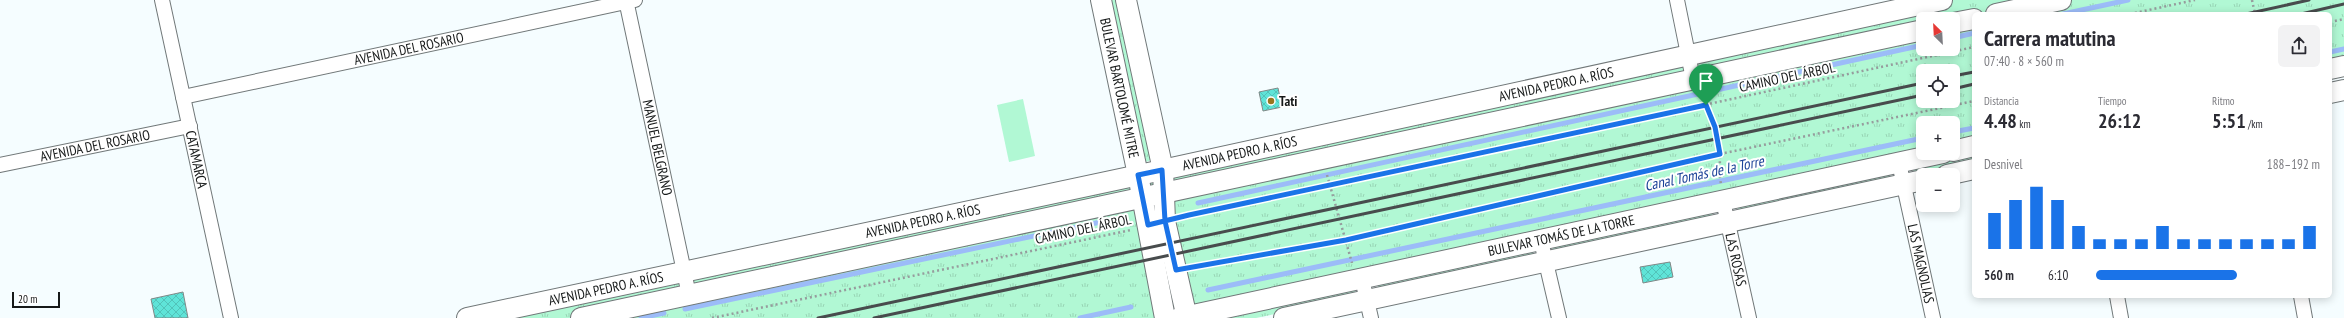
<!DOCTYPE html>
<html lang="es">
<head>
<meta charset="utf-8">
<style>
  :root { --surface:#fff; --page:#f2f2f3; --text:#2b2b33; --muted:#7c7c81; --accent:#1a73e8 }
  body { margin:0; font-family:"PT Sans Narrow",sans-serif; background:var(--page); color:var(--text); height:100vh; display:flex; flex-direction:column; font-size:15px; white-space:nowrap }
  * { box-sizing:border-box; margin:0 }
  p { font-size:13px; color:var(--muted) }
  .icon { flex:none; width:22px; height:22px; fill:none; stroke:currentColor; stroke-width:2; stroke-linecap:round; stroke-linejoin:round }
  .map { position:relative; flex:1; overflow:hidden }
  .sheet { position:absolute; left:1972px; top:12px; width:360px; height:286px; display:flex; flex-direction:column; background:var(--surface); border-radius:6px; box-shadow:0 2px 10px #0003 }
  .sheet>* { flex:none }
  .needle { width:26px; rotate:336deg }
  .fabs { position:absolute; left:1916px; top:12px; display:grid; gap:8px }
  .fabs a { display:grid; place-items:center; width:44px; height:44px; border-radius:6px; background:var(--surface); box-shadow:0 2px 10px #0003; font-size:20px }
  .scale { position:absolute; left:12px; bottom:10px; width:48px; box-sizing:border-box; padding-left:4px; border:2px solid #161919; border-top:0; font-size:11px; line-height:14px; white-space:nowrap; color:#161919; -webkit-text-stroke:3px #fff; paint-order:stroke }
  .pin { position:absolute; display:grid; place-items:center; width:34px; height:34px; color:#fff; margin:-41px -17px; border-radius:50% 50% 50% 0; rotate:-45deg; box-shadow:0 0 4px #0007 }
  .pin .icon { rotate:45deg }
  .round { display:grid; place-items:center; flex:none; width:42px; height:42px; border-radius:6px; background:var(--page) }
  .head { display:flex; align-items:center; justify-content:space-between; height:68px; padding:0 12px }
  h1 { font-size:22px; font-weight:800; line-height:30px }
  .stats { display:grid; grid-template-columns:repeat(3,1fr); gap:6px; height:68px; padding:4px 12px }
  .stats div { display:grid; align-content:center }
  .stats b { font-size:20px; font-weight:800 }
  .stats small { font-size:11px; font-weight:400 }
  .stats p { font-size:11px }
  .chart { height:112px; padding:8px 12px }
  .chart p { display:flex; justify-content:space-between }
  .chart svg { width:100%; height:72px; margin-top:4px; stroke:var(--accent); stroke-width:6 }
  ul { padding:0 12px; list-style:none; font-size:13px }
  li { display:grid; grid-template-columns:64px 48px 1fr; align-items:center; height:30px }
  li i { height:10px; border-radius:5px; background:var(--accent) }
  .map>svg:first-child { display:block }
</style>
</head>
<body>
<div class="map">
<svg width="2344" height="318" viewBox="0 0 2344 318">
  <defs>
    <pattern id="grass-tufts" width="24" height="20" patternUnits="userSpaceOnUse"><rect width="24" height="20" fill="#b1f8d4"/><path d="M3 7l-1-3M5 7V3M7 7l1-3M15 17l-1-3M17 17v-4M19 17l1-3" fill="none" stroke="#98d4b5"/></pattern>
    <pattern id="building-cross-hatch" width="8" height="8" patternUnits="userSpaceOnUse"><rect width="8" height="8" fill="#5fe4d8"/><path d="M0 0l8 8M0 8l8-8" fill="none" stroke="#52c3b9"/></pattern>
  </defs>
  <rect width="100%" height="100%" fill="#f5fdff"/>
  <g fill="url(#grass-tufts)" fill-rule="evenodd">
    <path d="M 1107,0 L 1121,0 L 1153,157 L 1149,161 L 1145,162 Z"/>
    <path d="M 1942,0 L 2344,0 L 2344,66 L 2330,69 L 2330,14 L 1974,14 L 1974,146 L 1953,151 L 1953,123 L 1923,123 L 1923,153 L 1179,318 L 467,318 ZM 1923,19 L 1953,19 L 1953,49 L 1923,49 ZM 1923,71 L 1953,71 L 1953,101 L 1923,101 Z"/>
    <path d="M 1974,153 L 1974,164 L 1918,176 L 1914,173 L 1913,169 Z"/>
    <path d="M 1890,174 L 1891,180 L 1738,212 L 1738,207 Z"/>
    <path d="M 1711,212 L 1713,217 L 1553,251 L 1553,247 Z"/>
    <path d="M 1533,251 L 1534,256 L 1378,288 L 1378,284 Z"/>
    <path d="M 1354,289 L 1356,294 L 1352,298 L 1256,318 L 1209,318 Z"/>
  </g>
  <path fill="#b1f8d4" d="M 1023,99 L 1035,156 L 1009,162 L 997,105 Z"/>
  <g fill="none" stroke-linecap="round" stroke-linejoin="round">
    <g stroke="#9cbcf8" stroke-width="5">
      <path d="M 2063,14 L 2128,0"/>
      <path d="M 1953,38 L 1974,33"/>
      <path d="M 2330,52 L 2344,49"/>
      <path d="M 1953,132 L 1974,128"/>
      <path d="M 1198,203 L 1923,45"/>
      <path d="M 1208,290 L 1923,138"/>
      <path d="M 685,309 L 1115,219"/>
      <path d="M 641,318 L 664,313"/>
      <path d="M 1080,318 L 1131,307"/>
    </g>
  </g>
  <g fill="url(#building-cross-hatch)" stroke="#818887">
    <path d="M 1278,88 L 1282,107 L 1263,111 L 1259,92 Z"/>
    <path d="M 1670,262 L 1673,277 L 1643,283 L 1640,267 Z"/>
    <path d="M 183,292 L 188,318 L 155,318 L 151,299 Z"/>
  </g>
  <g fill="none" stroke-linecap="round" stroke-linejoin="round">
    <defs>
      <g id="street">
        <path id="s1" d="M 162,0 L 231,318"/>
        <path id="s2" d="M 626,0 L 689,295"/>
        <path d="M 1677,0 L 1693,79"/>
        <path id="s3" d="M 183,97 L 635,0"/>
        <path id="s4" d="M 1899,163 L 1933,318"/>
        <path id="s5" d="M 0,165 L 190,126"/>
        <path id="s6" d="M 1723,201 L 1749,318"/>
        <path d="M 1541,241 L 1559,318"/>
        <path d="M 1362,279 L 1371,318"/>
        <path d="M 2117,296 L 2121,318"/>
        <path d="M 2301,296 L 2305,318"/>
      </g>
      <g id="secondary">
        <path id="s7" d="M 1101,0 L 1138,175 L 1165,318"/>
        <path d="M 1126,0 L 1163,170 L 1165,221 L 1187,318"/>
        <path d="M 1996,14 L 2061,0"/>
        <path d="M 1953,23 L 1974,19"/>
        <path d="M 2330,69 L 2344,66"/>
        <path d="M 2330,93 L 2344,90"/>
        <path d="M 1953,151 L 1974,146"/>
        <path d="M 1947,175 L 1974,169"/>
        <path id="s8" d="M 467,318 L 1153,172 L 1942,0"/>
        <path d="M 581,318 L 1923,30"/>
        <path id="s9" d="M 1179,318 L 1943,153"/>
        <path d="M 1284,318 L 1923,180"/>
      </g>
    </defs>
    <use href="#street" stroke="#717879" stroke-width="16"/>
    <use href="#secondary" stroke="#717879" stroke-width="22"/>
    <g stroke="#969c9d" stroke-width="2.5" stroke-dasharray="2 3" stroke-linecap="butt">
      <path d="M 2252,0 L 2255,14"/>
      <path d="M 2130,14 L 2195,0"/>
      <path d="M 2330,22 L 2344,19"/>
      <path d="M 1700,95 C 1711,113 1718,133 1720,154 C 1720,164 1719,174 1721,184"/>
      <path d="M 1327,175 L 1352,263"/>
      <path d="M 1182,217 L 1974,47"/>
      <path d="M 1192,267 L 1346,240 L 1720,154 L 1974,101"/>
      <path d="M 712,318 L 1131,230"/>
    </g>
    <use href="#street" stroke="#fff" stroke-width="14"/>
    <use href="#secondary" stroke="#fff" stroke-width="20"/>
    <g stroke="#484c4d" stroke-width="3">
      <path d="M 2246,14 L 2309,0"/>
      <path d="M 2301,14 L 2344,4"/>
      <path d="M 1953,76 L 1974,72"/>
      <path d="M 1953,89 L 1974,84"/>
      <path d="M 818,318 L 1923,83"/>
      <path d="M 874,318 L 1923,95"/>
    </g>
  </g>
  <g fill="none" stroke-linecap="round" stroke-linejoin="round">
    <defs>
      <path id="route" d="M 1706,105 L 1189,215 L 1148,225 L 1138,175 L 1162,170 L 1165,221 L 1176,270 L 1346,240 L 1720,154 L 1715,127 L 1706,105"/>
    </defs>
    <use href="#route" stroke="#fff" stroke-width="8"/>
    <use href="#route" stroke="#1a73e8" stroke-width="5"/>
  </g>
  <circle fill="#98761f" stroke="#fff" stroke-width="1.5" cx="1271" cy="101" r="4"/>
  <g text-anchor="middle" dominant-baseline="central" stroke-width="4" stroke-linejoin="round" paint-order="stroke">
    <g font-size="14" fill="#161919" stroke="#fff">
      <text stroke="none"><textPath href="#s3" startOffset="231">AVENIDA DEL ROSARIO</textPath></text>
      <text transform="translate(1787 77) rotate(-12)">CAMINO DEL ÁRBOL</text>
      <text stroke="none"><textPath href="#s8" startOffset="1114">AVENIDA PEDRO A. RÍOS</textPath></text>
      <text stroke="none"><textPath href="#s7" startOffset="90">BULEVAR BARTOLOMÉ MITRE</textPath></text>
      <text stroke="none"><textPath href="#s5" startOffset="97">AVENIDA DEL ROSARIO</textPath></text>
      <text stroke="none"><textPath href="#s2" startOffset="151">MANUEL BELGRANO</textPath></text>
      <text stroke="none"><textPath href="#s8" startOffset="790">AVENIDA PEDRO A. RÍOS</textPath></text>
      <text stroke="none"><textPath href="#s1" startOffset="163">CATAMARCA</textPath></text>
      <text stroke="none"><textPath href="#s8" startOffset="466">AVENIDA PEDRO A. RÍOS</textPath></text>
      <text transform="translate(1083 229) rotate(-12)">CAMINO DEL ÁRBOL</text>
      <text stroke="none"><textPath href="#s9" startOffset="391">BULEVAR TOMÁS DE LA TORRE</textPath></text>
      <text stroke="none"><textPath href="#s6" startOffset="60">LAS ROSAS</textPath></text>
      <text stroke="none"><textPath href="#s4" startOffset="103">LAS MAGNOLIAS</textPath></text>
      <text stroke="none"><textPath href="#s8" startOffset="142">AVENIDA PEDRO A. RÍOS</textPath></text>
    </g>
    <g font-size="14" font-weight="bold" fill="#161919" stroke="#fff" text-anchor="start">
      <text x="1279" y="101">Tati</text>
    </g>
    <g font-size="15" font-style="italic" fill="#1b4297" stroke="#fff">
      <text transform="translate(1704 173) rotate(-12)">Canal Tomás de la Torre</text>
    </g>
  </g>
</svg>
<div class="fabs">
<a><svg class="needle" viewBox="-14 -14 28 28"><path d="M0-13l5 13h-10z" fill="#e53935"/><path d="M0 13l5-13h-10z" fill="#7c7c81"/></svg></a>
<a><svg class="icon" aria-label="locate" viewBox="0 0 24 24"><circle cx="12" cy="12" r="6"/><path d="M12 2v4M12 18v4M2 12h4M18 12h4"/></svg></a>
<a>+</a>
<a>−</a>
</div>
<div class="scale">20 m</div>
<div class="pin" style="left:1706px;top:105px;background:#1e9e55"><svg class="icon" aria-label="arrive" viewBox="0 0 24 24"><path d="M6 21V4h12l-3 4 3 4H6"/></svg></div>
<section class="sheet">
<div class="head"><div><h1>Carrera matutina</h1><p>07:40 · 8 × 560 m</p></div><a class="round"><svg class="icon" aria-label="share" viewBox="0 0 24 24"><path d="M12 15V3M7 8l5-5 5 5M5 13v7h14v-7"/></svg></a></div>
<div class="stats">
<div><p>Distancia</p><b>4.48<small> km</small></b></div>
<div><p>Tiempo</p><b>26:12</b></div>
<div><p>Ritmo</p><b>5:51<small> /km</small></b></div>
</div>
<div class="chart"><p><span>Desnivel</span>188–192 m</p>
<svg viewBox="0 0 160 44" preserveAspectRatio="none"><path d="M5 44V22M15 44V14M25 44V6M35 44V14M45 44V30M55 44V38M65 44V38M75 44V38M85 44V30M95 44V38M105 44V38M115 44V38M125 44V38M135 44V38M145 44V38M155 44V30"/></svg>
</div>
<ul>
<li><b>560 m</b>6:10<i style="width:63%"></i></li>
</ul>
</section>
</div>
</body>
</html>
